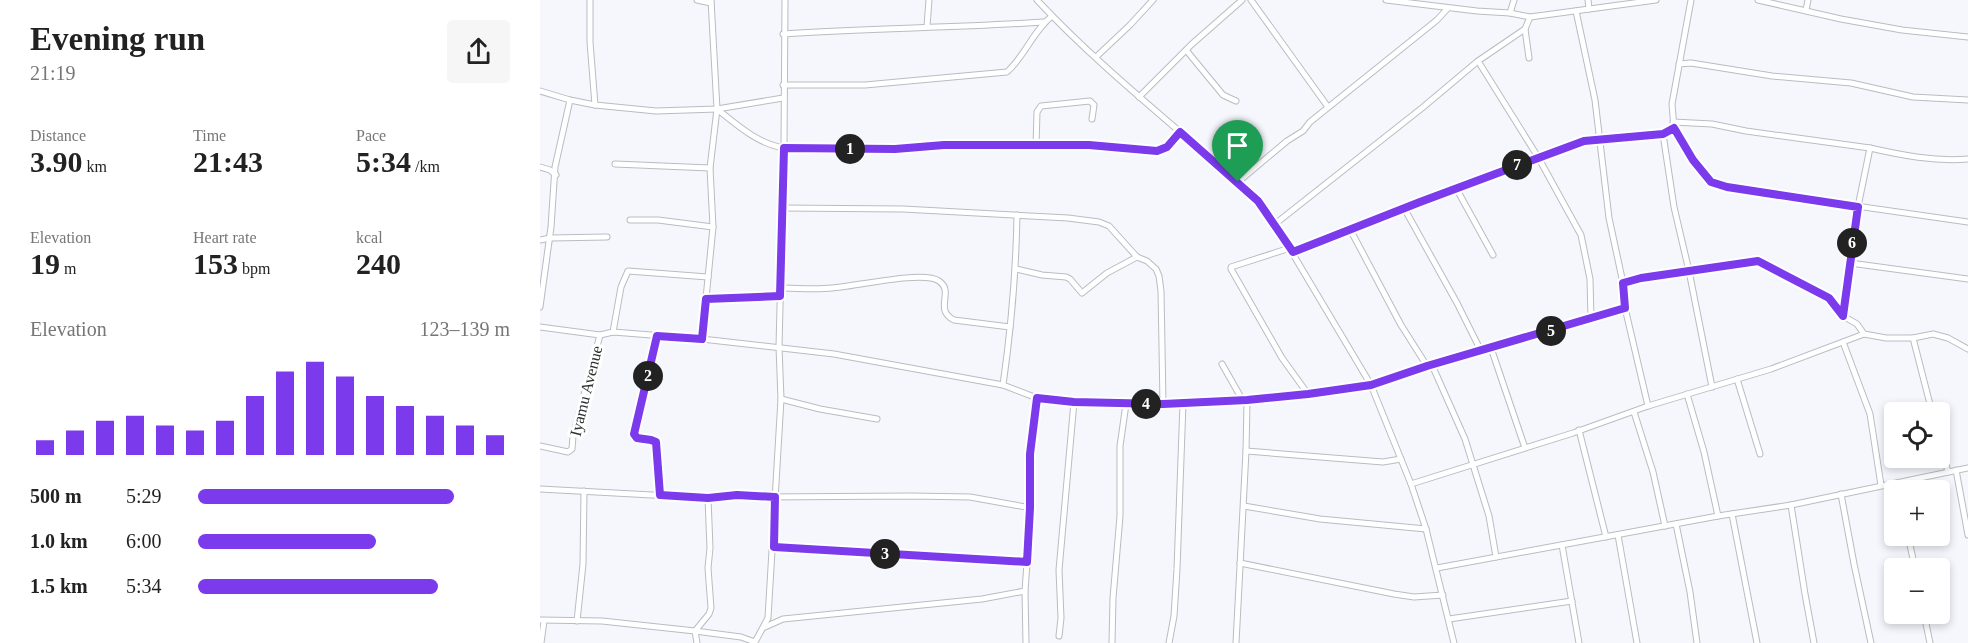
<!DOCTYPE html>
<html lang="en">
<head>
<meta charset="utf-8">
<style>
  :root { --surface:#fff; --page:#f6f6f6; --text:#222; --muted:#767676; --accent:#7c3aed }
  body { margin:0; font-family:"Times New Roman",serif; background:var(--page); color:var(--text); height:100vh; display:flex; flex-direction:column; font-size:22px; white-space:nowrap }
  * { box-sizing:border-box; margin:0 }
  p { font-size:20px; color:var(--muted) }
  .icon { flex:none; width:33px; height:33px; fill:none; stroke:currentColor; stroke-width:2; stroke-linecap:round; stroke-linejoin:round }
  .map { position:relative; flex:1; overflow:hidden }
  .sheet { display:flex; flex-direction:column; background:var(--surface); width:540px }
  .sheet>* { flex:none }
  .buttons { position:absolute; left:1344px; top:402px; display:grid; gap:12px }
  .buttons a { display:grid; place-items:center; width:66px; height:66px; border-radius:6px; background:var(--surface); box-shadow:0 3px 9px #0003; font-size:30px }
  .pin { position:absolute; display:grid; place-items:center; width:51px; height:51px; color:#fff; margin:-62px -26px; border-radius:50% 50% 50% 0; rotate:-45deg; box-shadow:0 0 6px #0007 }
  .pin .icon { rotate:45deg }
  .km { position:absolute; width:30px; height:30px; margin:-15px; border-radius:50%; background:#222; color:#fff; font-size:16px; line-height:30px; text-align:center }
  .round { display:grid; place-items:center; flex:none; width:63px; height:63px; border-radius:6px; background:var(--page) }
  .summary { display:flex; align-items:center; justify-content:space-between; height:102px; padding:0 30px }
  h1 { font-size:33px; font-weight:600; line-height:45px }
  .metrics { display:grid; grid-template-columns:repeat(3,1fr); gap:9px; height:102px; padding:6px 30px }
  .metrics div { display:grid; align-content:center }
  .metrics b { font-size:30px; font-weight:600 }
  .metrics small { font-size:16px; font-weight:400 }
  .metrics p { font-size:16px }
  .chart { height:168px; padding:12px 30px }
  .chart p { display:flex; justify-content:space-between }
  .chart svg { width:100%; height:108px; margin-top:6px; stroke:var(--accent); stroke-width:6 }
  ul { padding:0 30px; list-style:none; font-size:20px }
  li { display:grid; grid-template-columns:96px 72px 1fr; align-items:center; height:45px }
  li i { height:15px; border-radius:8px; background:var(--accent) }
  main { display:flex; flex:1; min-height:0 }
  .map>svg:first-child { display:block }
</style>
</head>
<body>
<main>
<section class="sheet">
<div class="summary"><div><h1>Evening run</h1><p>21:19</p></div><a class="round"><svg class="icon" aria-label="share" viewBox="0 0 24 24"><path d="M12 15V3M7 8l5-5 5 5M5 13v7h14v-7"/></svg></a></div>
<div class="metrics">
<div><p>Distance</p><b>3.90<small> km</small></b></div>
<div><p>Time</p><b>21:43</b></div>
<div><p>Pace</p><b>5:34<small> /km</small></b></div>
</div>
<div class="metrics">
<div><p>Elevation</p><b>19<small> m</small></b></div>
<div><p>Heart rate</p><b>153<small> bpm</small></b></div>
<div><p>kcal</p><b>240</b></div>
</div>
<div class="chart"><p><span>Elevation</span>123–139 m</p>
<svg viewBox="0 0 160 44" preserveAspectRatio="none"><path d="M5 44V38M15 44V34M25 44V30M35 44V28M45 44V32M55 44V34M65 44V30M75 44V20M85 44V10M95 44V6M105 44V12M115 44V20M125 44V24M135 44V28M145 44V32M155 44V36"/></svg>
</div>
<ul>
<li><b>500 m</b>5:29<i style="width:82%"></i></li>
<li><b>1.0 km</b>6:00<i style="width:57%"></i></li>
<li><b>1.5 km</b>5:34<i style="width:77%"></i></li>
</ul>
</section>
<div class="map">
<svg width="1428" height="643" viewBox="0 0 1428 643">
  <rect width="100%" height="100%" fill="#f5f7fd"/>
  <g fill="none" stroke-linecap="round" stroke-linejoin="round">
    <defs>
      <g id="street">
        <path d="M 157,0 L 171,3"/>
        <path d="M 497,0 C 541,47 590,89 639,131 C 673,161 708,188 735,224 L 831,385 L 871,484 L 886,529 L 914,643"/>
        <path d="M 711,0 L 788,107"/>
        <path d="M 846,0 L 937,11 L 970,13 L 990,17 L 1116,0"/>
        <path d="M 1048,0 L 1049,9"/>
        <path d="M 1151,0 L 1132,104 L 1134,128 L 1153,160 L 1171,182 L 1212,191 L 1428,222"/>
        <path d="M 1218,0 L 1301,19 L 1362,30 L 1428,37"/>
        <path d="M 1266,10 L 1268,0"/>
        <path d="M 1036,11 L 1055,100 L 1069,218 L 1083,283 L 1085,308 L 1108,406"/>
        <path d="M 970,13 L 974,0"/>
        <path d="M 387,26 L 389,0"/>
        <path d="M 985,29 L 989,58"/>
        <path d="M 243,34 C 330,28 417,28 504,22"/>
        <path d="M 646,50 L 683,95 L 696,101"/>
        <path d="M 556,57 L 590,25 L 613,0"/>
        <path d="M 938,61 L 998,157 L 1041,235 L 1050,279 L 1051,319"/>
        <path d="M 1139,64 L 1151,63 L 1232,76 L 1311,83 L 1373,97 L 1428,100"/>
        <path d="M 243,85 L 325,85 L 467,72 C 485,56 493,31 512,16"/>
        <path d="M 0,91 L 30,100 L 55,105 L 50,42 L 50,0"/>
        <path d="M 599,97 L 652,44 L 702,0"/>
        <path d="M 55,105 L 116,111 L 177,109 L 243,98"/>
        <path d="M 177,109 C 197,125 218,144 244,148 L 355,149 L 404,145 L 561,145 L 617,151 L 627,147 L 640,132"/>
        <path d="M 1133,122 L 1172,124 L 1206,131 L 1330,148 L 1313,231 L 1303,316"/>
        <path d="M 496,146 L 497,112 L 501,106 L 550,101 L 554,105 L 552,119"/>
        <path d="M 1330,148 C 1361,155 1395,162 1428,159"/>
        <path d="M 75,164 L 170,168"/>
        <path d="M 0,167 L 10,170 L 16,175"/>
        <path d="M 698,182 L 747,141 L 763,131 L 770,122 L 897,20 L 908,8"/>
        <path d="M 916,188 L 953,255"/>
        <path d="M 242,208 L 363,209 L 528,218 L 559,222 L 569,226 L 597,257 L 607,261 L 616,269 L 619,276 L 621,291 L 623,404"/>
        <path d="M 864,208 L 917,303 L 941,351"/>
        <path d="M 90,220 L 118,220 L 173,227"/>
        <path d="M 735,224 L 882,108 L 938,61 L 985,29 L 990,17"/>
        <path d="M 811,231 L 861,325 L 887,366"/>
        <path d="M 0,240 L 10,238 L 67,237"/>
        <path d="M 750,248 L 691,267 L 691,269 L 742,358 L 768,394"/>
        <path d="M 752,252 L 864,208 L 1044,141 L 1123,134 L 1134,128"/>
        <path d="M 1310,263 L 1428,279"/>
        <path d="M 476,269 L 502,275 L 526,277 L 530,279 L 542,293 L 567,273 L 597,257"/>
        <path d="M 1083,283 L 1101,278 L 1149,271 L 1134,207 L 1123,134"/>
        <path d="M 240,288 C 257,288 275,290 292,288 C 313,287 383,270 399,281 C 415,292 393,309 414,320 L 470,327"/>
        <path d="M 166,299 L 240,296"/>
        <path d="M 0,307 L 11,227 L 15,167 L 30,100"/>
        <path d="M 0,327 L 60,335 L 73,332 L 162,339 L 294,354 L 463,385 L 497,398 L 534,402 L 623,404 L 707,401 L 768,394 L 831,385 L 887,366 L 1085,308"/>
        <path d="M 73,332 L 81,287 L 88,271 L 168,277"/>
        <path d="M 117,336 L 94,434 L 97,438 L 111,440 L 116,443 L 120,496"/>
        <path d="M 1373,338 L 1392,412"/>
        <path d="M 162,339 L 173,227 L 170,168 L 177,109 L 171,0"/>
        <path d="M 1303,342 L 1330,414 L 1341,485"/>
        <path d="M 951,348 L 985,448"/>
        <path d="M 682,364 L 703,401"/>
        <path d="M 892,365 L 925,439 L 949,516 L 956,557"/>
        <path d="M 1197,379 L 1220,454"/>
        <path d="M 463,385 C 471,329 476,273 477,215"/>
        <path d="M 1172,387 L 1149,271 L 1218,261 L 1289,299 L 1303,316 L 1317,324 L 1324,334 L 1346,338 L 1373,338 L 1393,334 L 1408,338 L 1428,349"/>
        <path d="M 1147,394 L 1164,452 L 1178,516"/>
        <path d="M 241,399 L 280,409 L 337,419"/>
        <path d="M 1094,412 L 1113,472 L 1125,526"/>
        <path d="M 1039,430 L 1066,537"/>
        <path d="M 1400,441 L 1408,472"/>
        <path d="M 0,446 L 28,452 L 32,449 L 33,436 L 60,335"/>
        <path d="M 706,451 L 843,462 L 861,459"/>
        <path d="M 1416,470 L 1428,535"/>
        <path d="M 871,484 L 1033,433 L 1108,406 L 1231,369 L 1324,334"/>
        <path d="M 0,489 L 168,498 L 197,495 L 224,497 L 372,496 L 430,497 L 491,508"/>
        <path d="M 1301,494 L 1314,564 L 1331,643"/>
        <path d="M 1251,505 L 1265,594 L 1274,643"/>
        <path d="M 704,506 L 780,519 L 886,529"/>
        <path d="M 1192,514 L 1217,643"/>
        <path d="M 1136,524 L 1150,592 L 1157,643"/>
        <path d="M 1078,535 L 1097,643"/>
        <path d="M 1368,536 L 1375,568"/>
        <path d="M 1022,545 L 1039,643"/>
        <path d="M 234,547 L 487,562"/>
        <path d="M 700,563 L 854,594 L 874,597 L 903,595"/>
        <path d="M 897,568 L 1178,516 L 1251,505 L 1428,468"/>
        <path d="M 1384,614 L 1390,643"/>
        <path d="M 909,619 L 1032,601"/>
        <path d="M 0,620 L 62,621 L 155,631 L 201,637 L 215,642 L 228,618 L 241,399 L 239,347 L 244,148 L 245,0"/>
        <path d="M 37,621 L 43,564 L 44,491"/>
        <path d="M 225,627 L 243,619 L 442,599 L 485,591"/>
        <path d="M 519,636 L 521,618 L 519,570 L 534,402"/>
        <path d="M 1,643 L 4,621"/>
        <path d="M 157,643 L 155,631 L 169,614 L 171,608 L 168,568 L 170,548 L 168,498"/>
        <path d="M 486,643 L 485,591 L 491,508 L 490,454 L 497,398"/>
        <path d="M 572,643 L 573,598 L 580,516 L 580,446 L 586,404"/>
        <path d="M 629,643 L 634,616 L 637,569 L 643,403"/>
        <path d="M 696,643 L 706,451 L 707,401"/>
      </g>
    </defs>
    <use href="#street" stroke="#babcc2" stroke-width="7"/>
    <use href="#street" stroke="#fff" stroke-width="5"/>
  </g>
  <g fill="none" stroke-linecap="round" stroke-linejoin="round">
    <defs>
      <path id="route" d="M 1134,128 L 1153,160 L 1171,182 L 1187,187 L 1318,207 L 1303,316 L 1289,298 L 1218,261 L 1101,278 L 1083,283 L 1085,308 L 887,366 L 831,385 L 768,394 L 707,400 L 623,404 L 534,402 L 497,398 L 490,454 L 490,508 L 487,562 L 234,547 L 235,497 L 197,495 L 168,498 L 120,495 L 116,442 L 111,440 L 97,438 L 94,434 L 117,336 L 162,339 L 166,299 L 240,296 L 244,148 L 355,149 L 404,145 L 549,145 L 617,151 L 627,147 L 640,132 L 718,201 L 753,252 L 880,202 L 1044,141 L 1123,134 Z"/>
    </defs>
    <use href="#route" stroke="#fff" stroke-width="12"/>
    <use href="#route" stroke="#7c3aed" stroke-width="8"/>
  </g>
  <g text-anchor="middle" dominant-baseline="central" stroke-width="6" stroke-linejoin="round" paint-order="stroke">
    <g font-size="16" fill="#2e2f31" stroke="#fff">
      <text transform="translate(46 391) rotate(-76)">Iyamu Avenue</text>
    </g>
  </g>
</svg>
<div class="buttons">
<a><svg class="icon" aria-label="locate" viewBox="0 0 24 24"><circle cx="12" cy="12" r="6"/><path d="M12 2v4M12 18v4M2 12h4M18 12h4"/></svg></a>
<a>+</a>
<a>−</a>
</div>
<div class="pin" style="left:698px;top:182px;background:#1e9e55"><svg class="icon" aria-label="arrive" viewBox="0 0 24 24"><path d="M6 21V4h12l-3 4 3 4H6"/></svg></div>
<b class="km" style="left:310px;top:149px">1</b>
<b class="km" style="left:108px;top:376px">2</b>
<b class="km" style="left:345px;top:554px">3</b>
<b class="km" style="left:606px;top:404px">4</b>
<b class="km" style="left:1011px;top:331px">5</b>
<b class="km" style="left:1312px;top:243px">6</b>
<b class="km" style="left:977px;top:165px">7</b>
</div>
</main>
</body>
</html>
